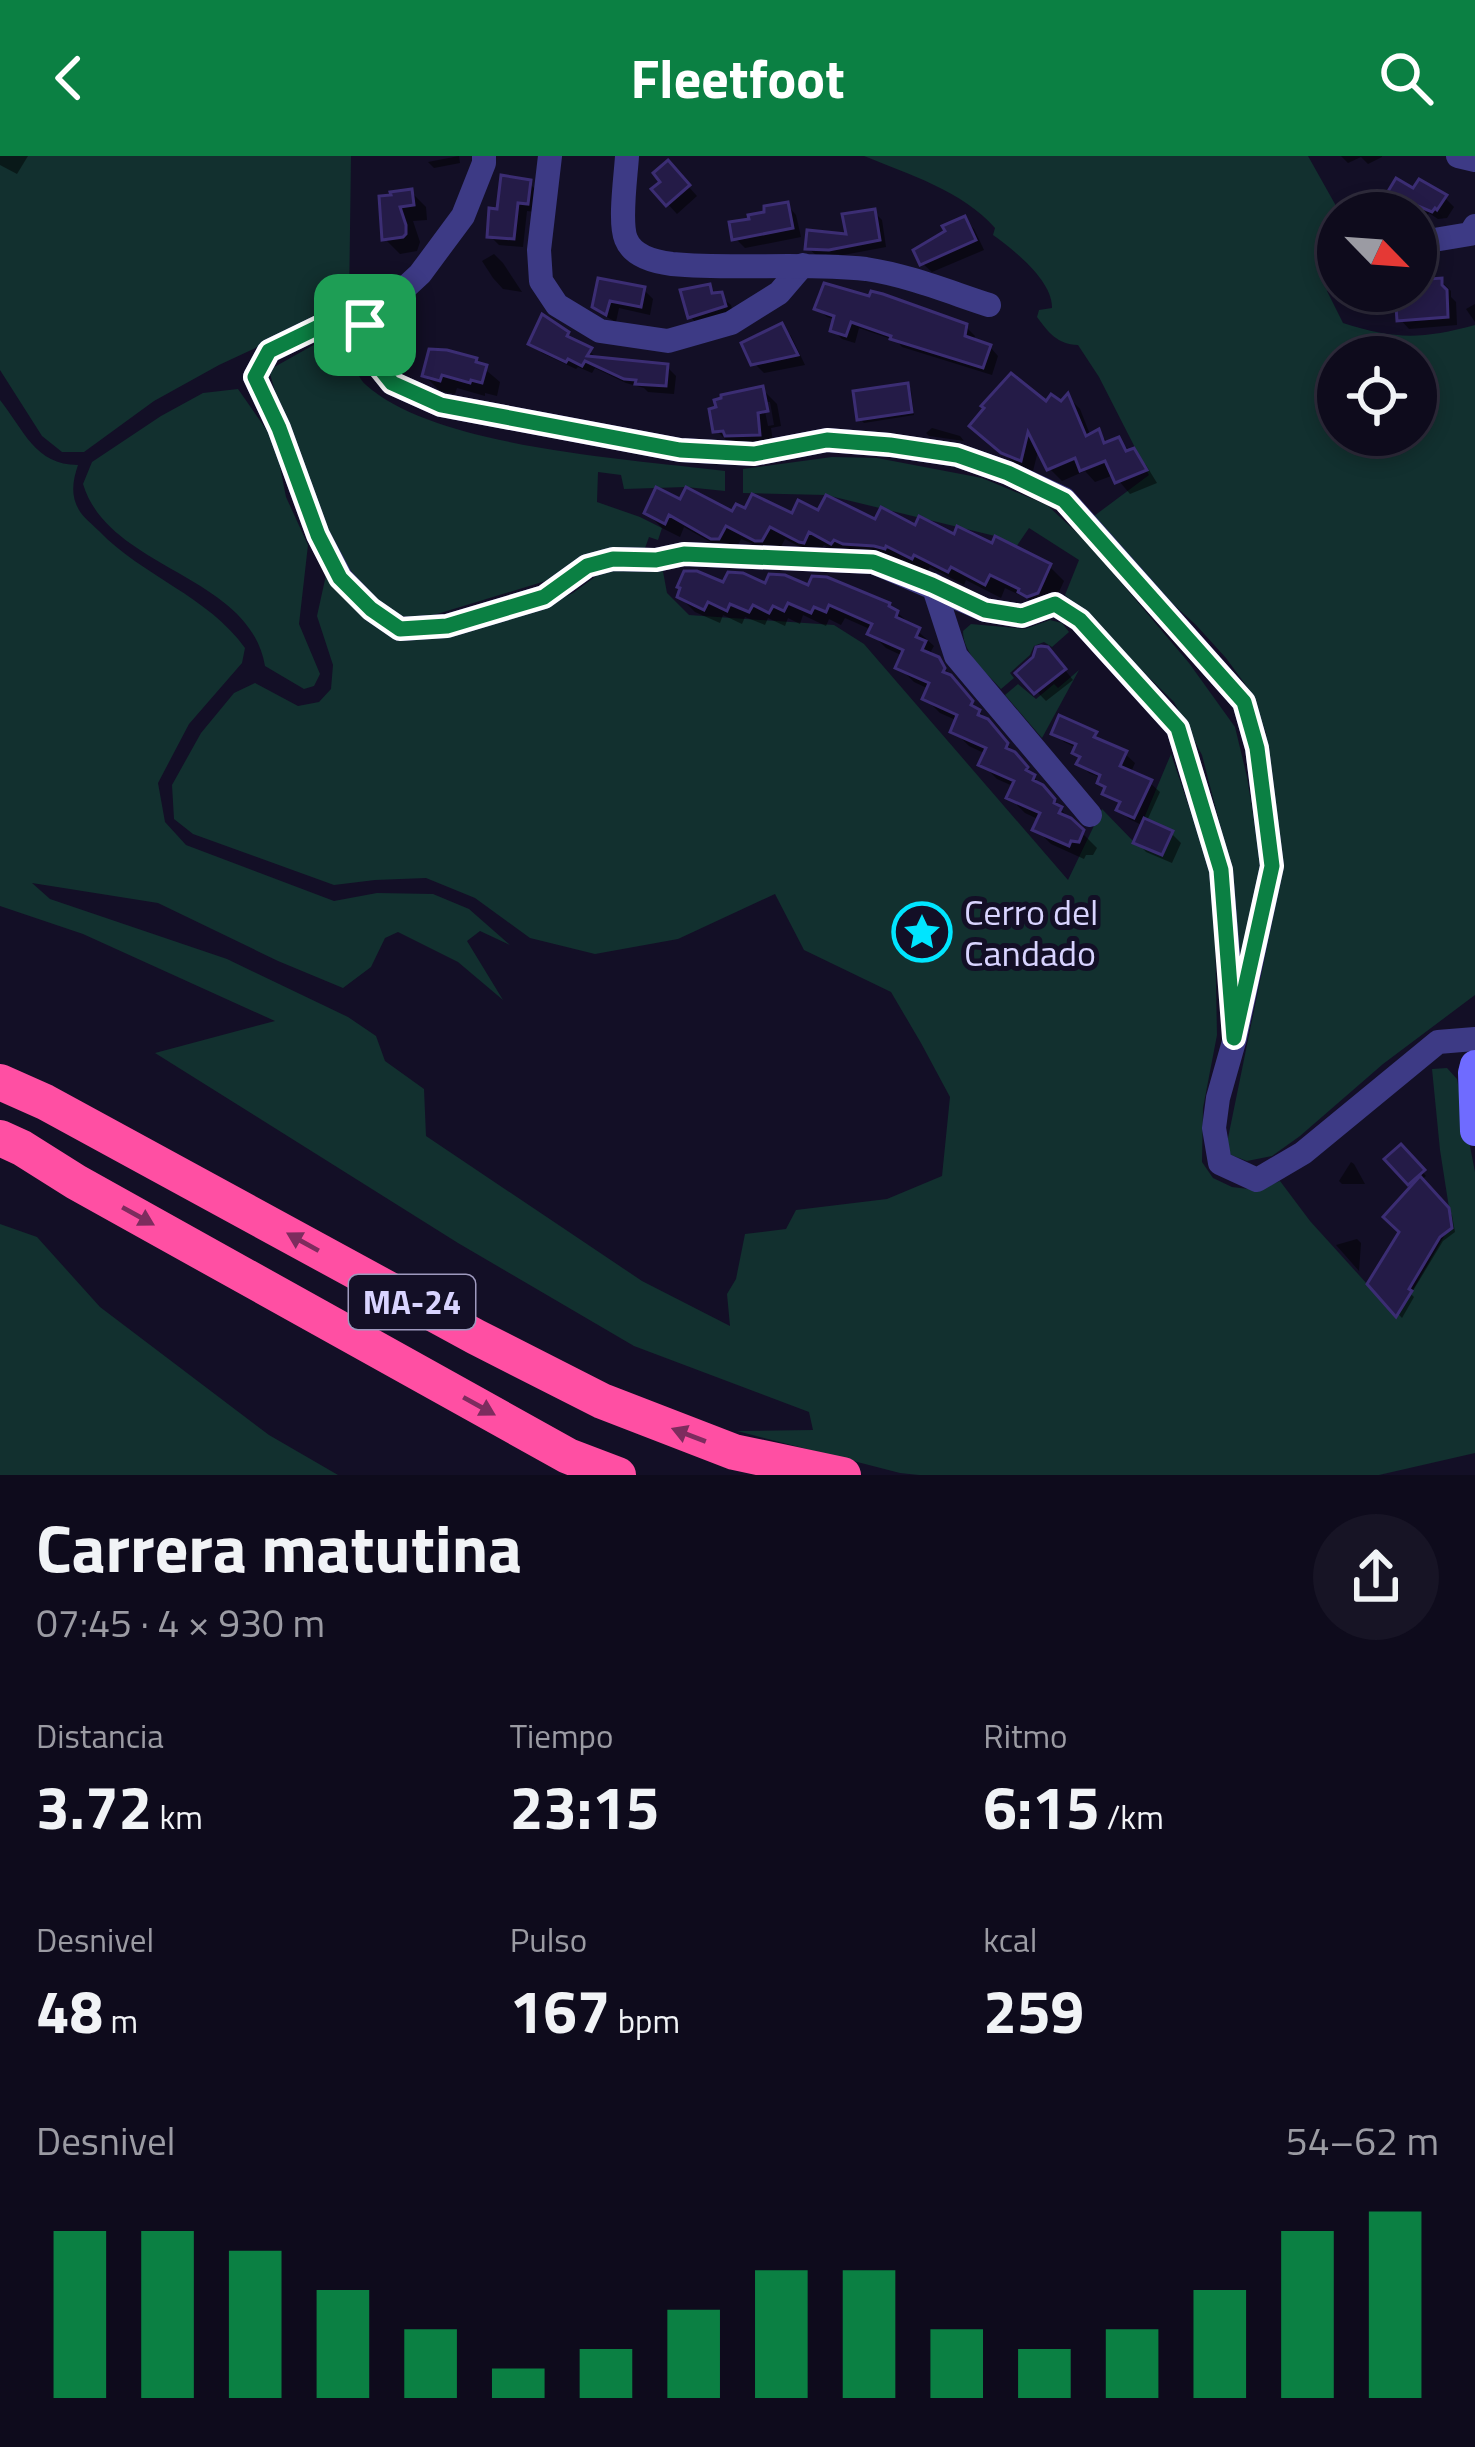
<!DOCTYPE html>
<html lang="es">
<head>
<meta charset="utf-8">
<style>
  :root { --surface:#0e0b1c; --page:#171425; --text:#f1f3f6; --muted:#9b9ba3; --line:#2e2b3b; --accent:#0b8043 }
  body { margin:0; font-family:"Titillium Web",sans-serif; background:var(--page); color:var(--text); height:100vh; display:flex; flex-direction:column; font-size:45px; white-space:nowrap }
  * { box-sizing:border-box; margin:0 }
  p { font-size:39px; color:var(--muted) }
  .icon { flex:none; width:66px; height:66px; fill:none; stroke:currentColor; stroke-width:2; stroke-linecap:round; stroke-linejoin:round }
  .map { position:relative; height:1319px; overflow:hidden }
  .drawer { display:flex; flex-direction:column; background:var(--surface); flex:1 }
  .drawer>* { flex:none }
  .needle { width:78px; rotate:115deg }
  .buttons { position:absolute; left:1317px; top:36px; display:grid; gap:24px }
  .buttons a { display:grid; place-items:center; width:120px; height:120px; border-radius:50%; background:var(--surface); box-shadow:0 6px 18px #0003,0 0 0 3px var(--line); font-size:60px }
  .pin { position:absolute; display:grid; place-items:center; width:102px; height:102px; color:#fff; margin:-51px; border-radius:24px; box-shadow:0 6px 18px #0006 }
  .round { display:grid; place-items:center; flex:none; width:126px; height:126px; border-radius:63px; background:var(--page) }
  .headline { display:flex; align-items:center; justify-content:space-between; height:204px; padding:0 36px }
  h1 { font-size:66px; font-weight:700; line-height:90px }
  .figures { display:grid; grid-template-columns:repeat(3,1fr); gap:18px; height:204px; padding:12px 36px }
  .figures div { display:grid; align-content:center }
  .figures b { font-size:60px; font-weight:700 }
  .figures small { font-size:33px; font-weight:400 }
  .figures p { font-size:33px }
  .chart { height:336px; padding:24px 36px }
  .chart p { display:flex; justify-content:space-between }
  .chart svg { width:100%; height:216px; margin-top:12px; stroke:var(--accent); stroke-width:6 }
  header { display:flex; justify-content:space-between; align-items:center; height:156px; padding:0 36px; background:var(--accent); color:#fff; font-size:54px; font-weight:700 }
  .map>svg:first-child { display:block }
</style>
</head>
<body>
<header><svg class="icon" aria-label="back" viewBox="0 0 24 24"><path d="M15 5l-7 7 7 7"/></svg>Fleetfoot<svg class="icon" aria-label="search" viewBox="0 0 24 24"><circle cx="10" cy="10" r="6"/><path d="M15 15l6 6"/></svg></header>
<div class="map">
<svg width="1475" height="1319" viewBox="0 0 1475 1319">
  <rect width="100%" height="100%" fill="#130f26"/>
  <g fill="#12302f" fill-rule="evenodd">
    <path d="M 0,0 L 351,0 L 349,148 L 219,209 L 154,245 L 84,296 L 62,296 L 42,280 L 0,214 Z"/>
    <path d="M 864,0 L 1308,0 L 1340,57 L 1338,131 L 1327,135 L 1343,167 C 1395,184 1423,183 1475,169 L 1475,839 L 1383,908 L 1300,980 L 1272,1000 L 1247,1005 L 1231,999 L 1227,987 L 1281,722 L 1277,659 L 1266,577 L 1250,535 L 1226,502 L 1195,468 L 1163,439 L 1094,360 L 1149,319 L 1099,221 L 1078,189 C 1057,188 1049,177 1037,161 L 1039,154 L 1052,152 C 1053,125 1014,94 993,79 L 995,72 C 963,35 908,18 864,0 ZM 1338,201 L 1416,201 L 1416,279 L 1338,279 Z"/>
    <path d="M 335,177 L 351,177 C 353,194 353,218 366,229 C 436,292 631,303 725,315 L 725,335 L 686,331 L 624,333 L 621,319 L 598,316 L 597,346 L 640,361 L 662,372 L 658,384 L 649,381 L 644,395 L 424,462 C 413,461 397,461 388,455 C 330,413 288,282 269,214 Z"/>
    <path d="M 238,233 L 275,286 L 286,341 L 308,389 L 299,468 L 320,518 L 314,530 L 304,533 L 265,510 C 250,418 109,414 83,328 L 92,306 L 161,260 L 203,237 Z"/>
    <path d="M 0,244 C 24,274 35,309 78,309 C 73,324 70,339 79,354 C 83,361 93,369 99,375 C 142,420 208,440 245,492 L 242,507 L 189,568 L 158,627 L 165,666 L 186,689 L 334,745 L 377,737 L 433,738 L 469,753 L 510,789 L 480,775 L 467,785 L 503,844 L 458,806 L 398,776 L 385,782 L 371,811 L 343,832 L 278,805 L 158,747 L 32,727 L 50,743 L 227,803 L 348,861 L 376,880 L 385,905 L 424,933 L 426,980 L 642,1125 L 730,1170 L 727,1138 L 736,1123 L 745,1078 L 786,1073 L 796,1054 L 887,1043 L 942,1020 L 950,941 L 921,887 L 891,836 L 804,794 L 775,738 L 678,783 L 595,798 L 530,782 L 475,742 L 426,722 L 375,724 L 334,729 L 193,678 L 174,663 L 172,629 L 201,577 L 234,537 L 255,527 L 298,550 L 319,546 L 331,533 L 333,509 L 317,460 L 326,419 L 366,464 L 400,483 L 550,448 L 573,437 L 603,415 L 662,410 L 667,437 L 689,459 L 834,469 L 864,488 L 1068,724 L 1102,653 L 1134,686 L 1171,598 L 1214,724 L 1217,879 L 1203,952 L 1202,1006 L 1213,1022 L 1232,1031 L 1257,1034 L 1280,1025 L 1310,1065 L 1397,1161 L 1446,1077 L 1452,1071 L 1440,994 L 1432,913 L 1447,912 L 1457,923 L 1475,1016 L 1475,1297 L 1379,1319 L 919,1319 L 900,1317 L 737,1275 L 813,1274 L 809,1256 L 634,1190 L 458,1087 L 155,897 L 275,865 L 83,778 L 0,750 Z"/>
    <path d="M 832,301 L 877,302 L 982,322 L 1047,349 L 1087,386 L 1189,507 L 1235,571 L 1247,621 L 1261,709 L 1237,836 L 1229,704 L 1202,599 L 1174,546 L 1065,439 L 1079,404 L 1029,372 L 1016,391 L 995,380 L 826,339 L 743,337 L 743,313 Z"/>
    <path d="M 1050,464 L 1062,467 L 1069,476 L 1052,491 L 1044,486 L 1034,490 L 1030,499 L 1010,517 L 1014,522 L 1001,533 C 986,516 963,498 963,475 L 971,468 L 1025,473 Z"/>
    <path d="M 1079,514 L 1042,582 L 1005,539 L 1018,528 L 1036,543 L 1054,528 L 1058,532 Z"/>
    <path d="M 0,1068 L 37,1081 L 100,1151 L 269,1279 L 338,1319 L 0,1319 Z"/>
  </g>
  <g fill="#0007" fill-rule="evenodd">
    <path d="M 0,0 L 28,0 L 17,18 L 0,9 Z"/>
    <path d="M 459,0 L 460,7 L 434,12 L 428,6 Z"/>
    <path d="M 1341,0 L 1382,0 L 1382,1 L 1368,8 L 1361,1 L 1348,7 Z"/>
    <path d="M 677,18 L 697,40 L 677,58 L 655,34 Z"/>
    <path d="M 529,27 L 539,37 L 536,56 L 527,55 L 523,91 L 499,89 L 490,80 L 500,56 Z"/>
    <path d="M 411,36 L 426,51 L 427,64 L 413,65 L 420,86 L 417,95 L 400,98 L 385,83 L 382,43 Z"/>
    <path d="M 1414,37 L 1445,42 L 1454,51 L 1447,62 L 1438,63 L 1429,57 L 1426,61 L 1418,57 L 1416,61 L 1416,57 L 1407,57 L 1387,41 Z"/>
    <path d="M 787,49 L 796,59 L 801,81 L 745,92 L 735,82 L 752,65 Z"/>
    <path d="M 874,56 L 882,64 L 886,91 L 838,100 L 816,99 L 808,92 L 849,81 Z"/>
    <path d="M 964,63 L 974,73 L 984,94 L 932,116 L 922,107 Z"/>
    <path d="M 494,98 L 503,107 L 522,136 L 503,133 L 493,122 L 482,105 Z"/>
    <path d="M 600,125 L 644,134 L 653,143 L 650,159 L 619,152 L 616,166 L 605,160 L 595,150 Z"/>
    <path d="M 1441,125 L 1451,135 L 1451,141 L 1456,146 L 1457,169 L 1409,173 L 1400,163 L 1398,135 L 1416,135 L 1416,127 Z"/>
    <path d="M 709,131 L 731,149 L 734,160 L 700,170 L 690,161 Z"/>
    <path d="M 1475,148 L 1475,166 L 1466,153 Z"/>
    <path d="M 818,153 L 966,171 L 975,180 L 973,186 L 990,191 L 998,200 L 992,219 L 902,191 L 897,185 L 859,172 L 855,187 L 842,183 L 833,174 L 836,164 L 827,161 Z"/>
    <path d="M 781,170 L 791,180 L 805,209 L 764,217 L 754,207 Z"/>
    <path d="M 567,178 L 600,204 L 666,210 L 676,220 L 674,238 L 648,236 L 644,232 L 626,227 L 595,212 L 592,217 L 578,211 L 576,213 L 542,197 L 532,187 Z"/>
    <path d="M 475,205 L 500,226 L 497,240 L 485,237 L 485,240 L 457,232 L 455,238 L 440,235 L 425,220 Z"/>
    <path d="M 907,230 L 911,234 L 914,259 L 864,267 L 860,263 Z"/>
    <path d="M 762,233 L 777,248 L 781,270 L 771,272 L 774,293 L 731,289 L 716,274 L 719,254 ZM 763,246 L 770,246 L 774,269 L 768,270 Z"/>
    <path d="M 1068,241 L 1080,253 L 1091,281 L 1098,277 L 1110,288 L 1118,284 L 1146,309 L 1157,327 L 1130,338 L 1114,319 L 1095,326 L 1085,315 L 1062,325 L 1049,312 L 1039,291 L 1033,315 L 1017,309 L 986,283 L 1046,249 L 1061,249 Z"/>
    <path d="M 932,272 L 960,280 L 964,285 L 929,280 L 926,277 Z"/>
    <path d="M 681,347 L 734,359 L 793,361 L 820,358 L 916,373 L 1049,410 L 1064,425 L 1052,451 L 1037,450 L 1030,444 L 1005,432 L 1001,442 L 966,424 L 964,429 L 930,411 L 927,416 L 902,403 L 900,406 L 847,401 L 824,389 L 817,400 L 785,383 L 777,398 L 741,383 L 734,397 L 728,396 L 684,371 L 680,381 L 662,372 L 647,357 Z"/>
    <path d="M 725,430 L 809,433 L 889,449 L 934,490 L 931,495 L 965,538 L 1075,670 L 1097,692 L 1093,699 L 1086,699 L 1084,703 L 1051,688 L 1036,673 L 1040,664 L 1025,657 L 1010,642 L 1015,631 L 997,623 L 982,608 L 986,598 L 969,590 L 954,575 L 958,565 L 940,557 L 925,542 L 929,533 L 914,526 L 899,511 L 903,500 L 886,492 L 871,477 L 872,474 L 845,462 L 841,469 L 829,463 L 826,470 L 803,459 L 800,468 L 788,462 L 785,470 L 768,462 L 765,469 L 745,461 L 742,468 L 723,459 L 720,467 L 695,456 L 680,441 Z"/>
    <path d="M 1057,504 L 1073,524 L 1046,545 L 1019,517 Z"/>
    <path d="M 1055,577 L 1095,578 L 1106,589 L 1125,598 L 1135,607 L 1130,618 L 1150,627 L 1160,636 L 1146,667 L 1171,677 L 1181,687 L 1172,707 L 1146,696 L 1137,686 L 1144,670 L 1129,663 L 1119,653 L 1121,649 L 1106,637 L 1107,634 L 1100,626 L 1102,622 L 1089,617 L 1080,607 L 1082,603 L 1075,596 L 1077,592 L 1064,586 Z"/>
    <path d="M 1401,992 L 1426,1020 L 1420,1025 L 1452,1059 L 1455,1076 L 1443,1085 L 1411,1138 L 1414,1141 L 1402,1162 L 1370,1128 L 1403,1075 L 1414,1031 L 1388,1003 Z"/>
    <path d="M 1351,1006 L 1354,1008 L 1365,1028 L 1342,1028 L 1339,1025 Z"/>
    <path d="M 1357,1083 L 1361,1087 L 1359,1115 L 1336,1089 Z"/>
  </g>
  <g fill="#241b47" stroke="#3b2d73" stroke-width="3">
    <path d="M 668,4 L 690,29 L 666,50 L 651,33 L 660,26 L 653,17 Z"/>
    <path d="M 501,19 L 531,24 L 528,48 L 518,47 L 514,83 L 487,81 L 489,52 L 497,53 Z"/>
    <path d="M 1396,22 L 1413,32 L 1419,23 L 1447,39 L 1437,54 L 1435,52 L 1432,56 L 1418,50 L 1416,54 L 1408,49 L 1405,55 L 1384,42 Z"/>
    <path d="M 412,33 L 414,49 L 400,51 L 406,69 L 406,78 L 403,81 L 382,84 L 379,40 L 391,39 L 390,36 Z"/>
    <path d="M 788,46 L 793,72 L 732,84 L 729,66 L 749,63 L 748,59 L 764,56 L 764,50 Z"/>
    <path d="M 875,53 L 880,84 L 829,94 L 805,93 L 807,74 L 846,78 L 842,58 Z"/>
    <path d="M 965,60 L 976,84 L 920,109 L 913,94 L 945,75 L 942,70 Z"/>
    <path d="M 598,122 L 645,131 L 641,151 L 610,145 L 606,159 L 592,151 Z"/>
    <path d="M 1442,122 L 1442,129 L 1447,134 L 1448,161 L 1397,165 L 1395,135 L 1416,135 L 1416,124 Z"/>
    <path d="M 824,127 L 869,140 L 871,135 L 883,138 L 967,168 L 965,180 L 991,189 L 983,212 L 890,183 L 891,180 L 851,166 L 846,180 L 830,175 L 834,160 L 814,153 Z"/>
    <path d="M 710,128 L 712,137 L 722,136 L 726,150 L 688,162 L 680,134 Z"/>
    <path d="M 542,158 L 569,176 L 567,180 L 592,192 L 587,200 L 668,208 L 666,230 L 635,228 L 636,224 L 624,223 L 585,205 L 582,210 L 568,203 L 566,206 L 528,188 Z"/>
    <path d="M 782,167 L 798,199 L 751,209 L 741,187 Z"/>
    <path d="M 429,193 L 447,194 L 477,202 L 476,206 L 487,209 L 482,227 L 471,224 L 470,227 L 442,219 L 440,225 L 422,220 Z"/>
    <path d="M 1011,217 L 1046,245 L 1051,238 L 1061,245 L 1068,237 L 1086,280 L 1099,273 L 1104,287 L 1119,281 L 1126,295 L 1134,292 L 1147,314 L 1115,327 L 1105,305 L 1080,315 L 1075,302 L 1047,314 L 1028,276 L 1021,305 L 1001,297 L 969,270 L 984,252 L 981,250 Z"/>
    <path d="M 908,227 L 912,256 L 857,264 L 853,235 Z"/>
    <path d="M 763,230 L 768,255 L 758,257 L 760,279 L 725,280 L 723,275 L 713,276 L 709,253 L 716,251 L 714,244 L 721,242 L 721,239 Z"/>
    <path d="M 656,331 L 680,343 L 686,331 L 732,355 L 736,348 L 745,352 L 752,338 L 792,357 L 798,344 L 818,354 L 826,339 L 875,363 L 881,351 L 915,369 L 919,360 L 954,378 L 957,370 L 992,387 L 995,380 L 1051,408 L 1038,437 L 1027,441 L 1018,436 L 1019,433 L 990,419 L 985,429 L 951,411 L 948,416 L 914,399 L 912,403 L 886,390 L 885,393 L 874,390 L 843,388 L 834,384 L 831,388 L 809,376 L 804,387 L 799,386 L 770,371 L 762,385 L 755,385 L 726,370 L 719,383 L 711,383 L 669,359 L 665,368 L 644,357 Z"/>
    <path d="M 684,415 L 697,415 L 723,426 L 728,416 L 743,417 L 765,427 L 769,418 L 785,419 L 808,429 L 812,420 L 827,421 L 890,447 L 889,450 L 898,455 L 896,461 L 920,472 L 916,481 L 926,485 L 922,494 L 939,501 L 945,512 L 943,516 L 951,519 L 973,545 L 971,549 L 980,554 L 978,559 L 988,563 L 1008,587 L 1006,592 L 1015,596 L 1028,611 L 1026,614 L 1035,619 L 1033,624 L 1043,629 L 1055,643 L 1054,647 L 1062,651 L 1059,657 L 1071,662 L 1084,674 L 1079,686 L 1071,685 L 1069,690 L 1032,674 L 1040,657 L 1006,642 L 1014,625 L 978,609 L 986,592 L 950,576 L 957,559 L 922,543 L 929,527 L 895,512 L 903,494 L 867,478 L 872,468 L 829,449 L 826,456 L 814,451 L 811,457 L 788,447 L 784,455 L 773,450 L 769,457 L 753,449 L 749,456 L 730,448 L 727,455 L 708,446 L 704,454 L 677,441 L 680,432 L 677,431 Z"/>
    <path d="M 1041,490 L 1048,491 L 1066,513 L 1034,538 L 1015,517 L 1033,501 L 1036,491 Z"/>
    <path d="M 1059,559 L 1097,576 L 1094,581 L 1127,595 L 1120,610 L 1152,624 L 1134,662 L 1116,654 L 1120,646 L 1102,638 L 1105,631 L 1097,627 L 1100,619 L 1076,608 L 1080,601 L 1072,597 L 1076,588 L 1051,578 Z"/>
    <path d="M 1144,662 L 1173,675 L 1162,699 L 1133,687 Z"/>
    <path d="M 1401,988 L 1425,1014 L 1408,1029 L 1384,1003 Z"/>
    <path d="M 1420,1020 L 1449,1052 L 1452,1072 L 1440,1081 L 1409,1133 L 1412,1135 L 1396,1161 L 1367,1128 L 1399,1076 L 1383,1061 Z"/>
  </g>
  <g fill="none" stroke-linecap="round" stroke-linejoin="round">
    <g stroke="#3d3a85" stroke-width="24">
      <path d="M 484,0 L 484,7 L 463,60 L 420,118 L 365,169 L 371,201 L 392,227 L 441,249 L 680,294 L 754,298 L 827,284 L 889,289 L 957,299 L 1008,317 L 1064,343 L 1244,546 L 1257,592 L 1272,710 L 1235,882 L 1218,942 L 1214,972 L 1220,1007 L 1257,1024 L 1303,997 L 1438,886 L 1475,883"/>
      <path d="M 550,0 L 539,94 L 541,125 L 557,149 L 600,175 L 668,185 L 731,167 L 779,137 L 803,109"/>
      <path d="M 627,0 C 626,19 619,66 626,83 C 633,101 656,106 672,108 C 737,114 801,106 866,113 C 907,119 949,136 989,149"/>
      <path d="M 1458,0 L 1475,4"/>
      <path d="M 1416,87 L 1470,78 L 1475,70"/>
      <path d="M 365,169 L 335,163 L 269,195 L 255,221 L 279,272 L 318,379 L 341,422 L 371,453 L 400,473 L 447,470 L 544,441 L 587,410 L 613,403 L 656,404 L 684,398 L 873,406 L 985,454 L 1022,460 L 1055,448 L 1080,464 L 1178,572 L 1221,714 L 1233,856"/>
      <path d="M 933,429 L 956,500 L 1090,659"/>
    </g>
    <path stroke="#6f6bff" stroke-width="30" d="M 1475,909 L 1473,917 L 1475,975"/>
    <g stroke="#ff4fa3" stroke-width="36">
      <path d="M 0,926 L 45,946 L 476,1181 L 602,1245 L 734,1296 L 843,1319"/>
      <path d="M 0,982 L 22,992 L 76,1026 L 568,1300 L 618,1319"/>
    </g>
  </g>
  <defs><path id="oneway-solid" d="M-6-.8H1V-3.2L6.5 0L1 3.2V.8H-6Z" transform="scale(3)"/></defs>
  <g fill="#7d2c5e">
    <use href="#oneway-solid" transform="translate(138 1060) rotate(29)"/>
    <use href="#oneway-solid" transform="translate(303 1086) rotate(-151)"/>
    <use href="#oneway-solid" transform="translate(479 1250) rotate(29)"/>
    <use href="#oneway-solid" transform="translate(689 1279) rotate(-159)"/>
  </g>
  <g fill="none" stroke-linecap="round" stroke-linejoin="round">
    <defs>
      <path id="route" d="M 335,163 L 365,169 L 371,201 L 392,227 L 441,249 L 680,294 L 754,298 L 827,284 L 890,289 L 957,299 L 1008,317 L 1064,344 L 1244,546 L 1257,592 L 1272,710 L 1234,882 L 1221,714 L 1178,572 L 1080,464 L 1055,448 L 1022,460 L 985,454 L 932,429 L 873,406 L 684,398 L 656,404 L 613,403 L 587,410 L 544,441 L 447,470 L 400,473 L 371,453 L 340,422 L 318,379 L 279,272 L 255,221 L 269,195 Z"/>
    </defs>
    <use href="#route" stroke="#fff" stroke-width="24"/>
    <use href="#route" stroke="#0b8043" stroke-width="15"/>
  </g>
  <defs>
    <symbol id="sight-ring" viewBox="-11 -11 22 22"><circle r="9.5" fill="#130f26" stroke="#00e5ff" stroke-width="1.5"/><path d="M0-6L1.8-2.2L6-1.7L2.9 1.2L3.7 5.4L0 3.3L-3.7 5.4L-2.9 1.2L-6-1.7L-1.8-2.2Z" fill="#00e5ff"/></symbol>
  </defs>
  <g fill-rule="evenodd">
    <use href="#sight-ring" x="889" y="743" width="66" height="66"/>
  </g>
  <g text-anchor="middle" dominant-baseline="central" stroke-width="10" stroke-linejoin="round" paint-order="stroke">
    <rect fill="#130f26" stroke="#9e99be" stroke-width="3" x="349" y="1119" width="126" height="54" rx="9"/>
    <g font-size="33" font-weight="bold" fill="#d9d4ff">
      <text x="412" y="1146">MA-24</text>
    </g>
    <g font-size="36" fill="#d9d4ff" stroke="#130f26" text-anchor="start">
      <text x="964" y="755">Cerro del<tspan x="964" dy="41">Candado</tspan></text>
    </g>
  </g>
</svg>
<div class="buttons">
<a><svg class="needle" viewBox="-14 -14 28 28"><path d="M0-13l5 13h-10z" fill="#e53935"/><path d="M0 13l5-13h-10z" fill="#9b9ba3"/></svg></a>
<a><svg class="icon" aria-label="locate" viewBox="0 0 24 24"><circle cx="12" cy="12" r="6"/><path d="M12 2v4M12 18v4M2 12h4M18 12h4"/></svg></a>
</div>
<div class="pin" style="left:365px;top:169px;background:#1e9e55"><svg class="icon" aria-label="arrive" viewBox="0 0 24 24"><path d="M6 21V4h12l-3 4 3 4H6"/></svg></div>
</div>
<section class="drawer">
<div class="headline"><div><h1>Carrera matutina</h1><p>07:45 · 4 × 930 m</p></div><a class="round"><svg class="icon" aria-label="share" viewBox="0 0 24 24"><path d="M12 15V3M7 8l5-5 5 5M5 13v7h14v-7"/></svg></a></div>
<div class="figures">
<div><p>Distancia</p><b>3.72<small> km</small></b></div>
<div><p>Tiempo</p><b>23:15</b></div>
<div><p>Ritmo</p><b>6:15<small> /km</small></b></div>
</div>
<div class="figures">
<div><p>Desnivel</p><b>48<small> m</small></b></div>
<div><p>Pulso</p><b>167<small> bpm</small></b></div>
<div><p>kcal</p><b>259</b></div>
</div>
<div class="chart"><p><span>Desnivel</span>54–62 m</p>
<svg viewBox="0 0 160 44" preserveAspectRatio="none"><path d="M5 44V10M15 44V10M25 44V14M35 44V22M45 44V30M55 44V38M65 44V34M75 44V26M85 44V18M95 44V18M105 44V30M115 44V34M125 44V30M135 44V22M145 44V10M155 44V6"/></svg>
</div>
</section>
</body>
</html>
